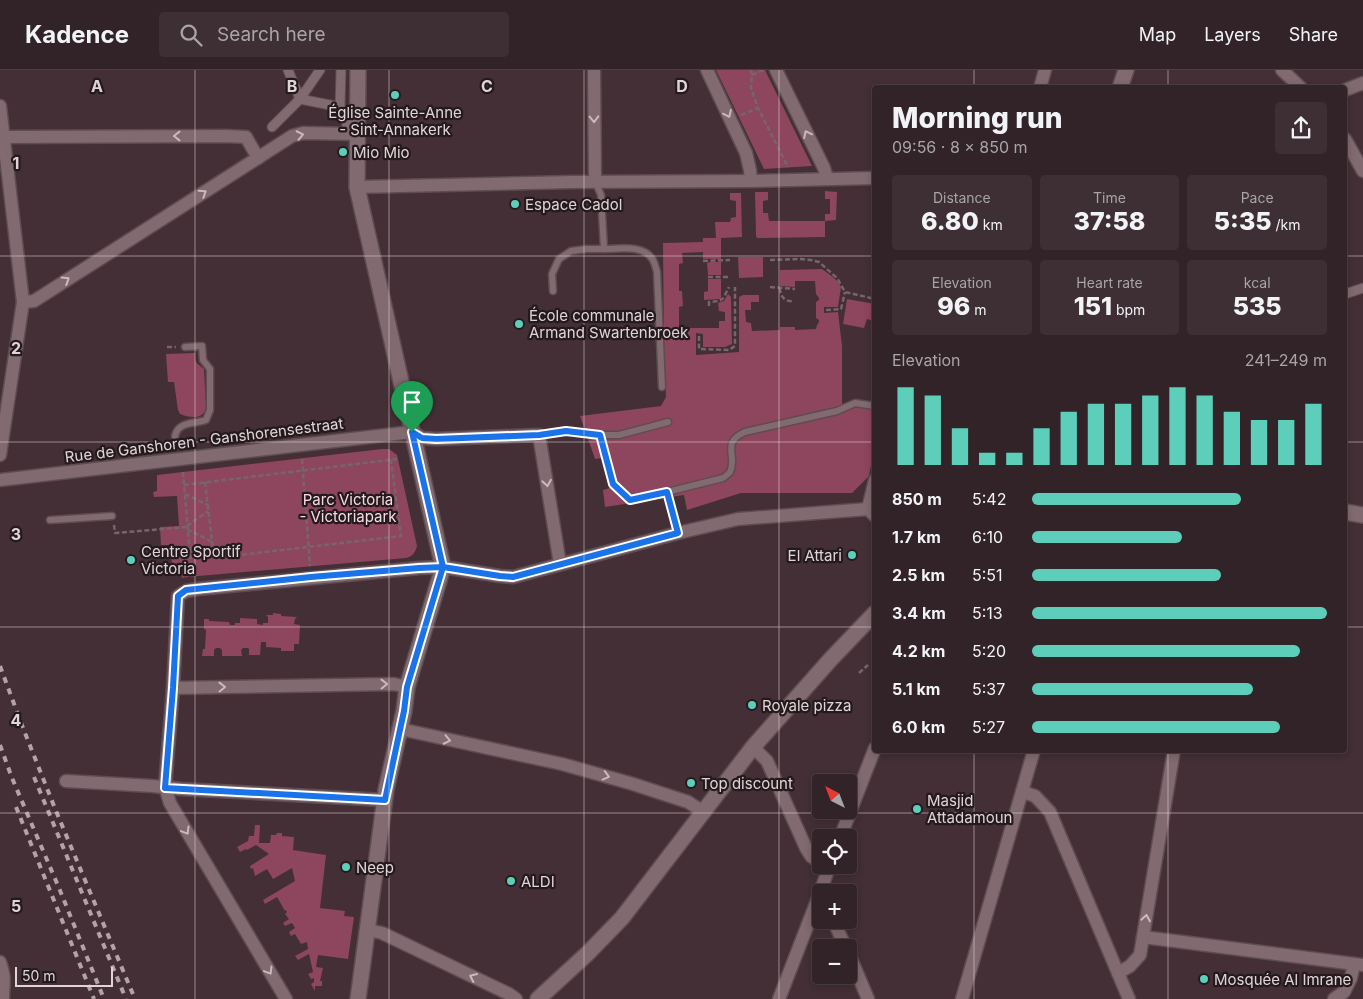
<!DOCTYPE html>
<html lang="en">
<head>
<meta charset="utf-8">
<style>
  :root { --surface:#322328; --page:#3d2f34; --text:#f1f3f6; --muted:#a8a4a8; --line:#4d4045; --accent:#5dceb9 }
  body { margin:0; font-family:Inter,sans-serif; background:var(--page); color:var(--text); height:100vh; display:flex; flex-direction:column; font-size:19px; white-space:nowrap }
  * { box-sizing:border-box; margin:0 }
  p { font-size:16px; color:var(--muted) }
  .icon { flex:none; width:28px; height:28px; fill:none; stroke:currentColor; stroke-width:2; stroke-linecap:round; stroke-linejoin:round }
  .map { position:relative; flex:1; overflow:hidden }
  .sheet { position:absolute; left:872px; top:15px; width:475px; height:668px; display:flex; flex-direction:column; background:var(--surface); border-radius:5px; box-shadow:0 2px 8px #0003,0 0 0 1px var(--line) }
  .sheet>* { flex:none }
  .needle { width:32px; rotate:318deg }
  .fabs { position:absolute; left:812px; top:704px; display:grid; gap:10px }
  .fabs a { display:grid; place-items:center; width:45px; height:45px; border-radius:5px; background:var(--surface); box-shadow:0 2px 8px #0003,0 0 0 1px var(--line); font-size:25px }
  .scale { position:absolute; left:15px; bottom:12px; width:98px; box-sizing:border-box; padding-left:5px; border:2px solid #e1d4d7; border-top:0; font-size:14px; line-height:18px; white-space:nowrap; color:#e1d4d7; -webkit-text-stroke:4px #241a1d; paint-order:stroke }
  .pin { position:absolute; display:grid; place-items:center; width:42px; height:42px; color:#fff; margin:-51px -21px; border-radius:50% 50% 50% 0; rotate:-45deg; box-shadow:0 0 5px #0007 }
  .pin .icon { rotate:45deg }
  .round { display:grid; place-items:center; flex:none; width:52px; height:52px; border-radius:5px; background:var(--page) }
  .overview { display:flex; align-items:center; justify-content:space-between; height:85px; padding:0 20px }
  h1 { font-size:28px; font-weight:800; line-height:38px }
  .stats { display:grid; grid-template-columns:repeat(3,1fr); gap:8px; height:85px; padding:5px 20px }
  .stats div { display:grid; align-content:center; border-radius:5px; background:var(--page); text-align:center }
  .stats b { font-size:25px; font-weight:800 }
  .stats small { font-size:14px; font-weight:400 }
  .stats p { font-size:14px }
  .chart { height:140px; padding:10px 20px }
  .chart p { display:flex; justify-content:space-between }
  .chart svg { width:100%; height:90px; margin-top:5px; stroke:var(--accent); stroke-width:6 }
  ul { padding:0 20px; list-style:none; font-size:16px }
  li { display:grid; grid-template-columns:80px 60px 1fr; align-items:center; height:38px }
  li i { height:12px; border-radius:6px; background:var(--accent) }
  header { display:flex; align-items:center; gap:30px; box-sizing:border-box; height:70px; padding:0 25px; background:var(--surface); border-bottom:1px solid var(--line) }
  header strong { font-size:24px }
  nav { display:flex; gap:28px; margin-inline-start:auto; font-size:18px }
  .search { width:350px; height:45px; background:var(--page); display:flex; align-items:center; gap:12px; box-sizing:border-box; padding:0 18px; border-radius:5px; color:var(--muted); font-size:19px }
  .map>svg:first-child { display:block }
</style>
</head>
<body>
<header>
<strong>Kadence</strong>
<div class="search"><svg class="icon" aria-label="search" viewBox="0 0 24 24"><circle cx="10" cy="10" r="6"/><path d="M15 15l6 6"/></svg>Search here</div>
<nav><a>Map</a><a>Layers</a><a>Share</a></nav>
</header>
<div class="map">
<svg width="1363" height="929" viewBox="0 0 1363 929">
  <rect width="100%" height="100%" fill="#432f35"/>
  <g fill="#8d465d">
    <path d="M 716,0 L 765,0 L 812,96 L 764,99 Z"/>
    <path d="M 825,121 L 837,122 L 836,150 L 825,151 L 825,167 L 757,168 L 756,166 L 755,122 L 768,122 L 768,130 L 763,131 L 763,143 L 768,143 L 769,151 L 825,151 L 825,144 L 830,144 L 830,129 L 825,129 Z"/>
    <path d="M 730,123 L 741,123 L 742,167 L 721,168 L 721,189 C 716,190 709,188 703,189 L 703,182 L 682,183 L 683,193 L 679,194 L 679,221 L 682,221 L 683,236 L 679,237 L 679,258 L 719,258 L 719,251 L 725,251 L 725,242 L 719,241 L 718,233 L 724,231 L 728,224 L 731,227 L 731,229 L 732,274 L 725,277 L 703,277 L 703,264 L 696,263 L 696,285 L 739,282 L 739,227 L 743,225 L 759,225 L 759,232 L 751,232 L 751,240 L 745,240 L 746,252 L 751,253 L 752,261 L 780,260 L 780,257 L 795,257 L 795,260 L 816,259 L 817,255 L 819,252 L 819,250 L 816,248 L 816,232 L 819,230 L 819,228 L 816,224 L 815,211 L 795,211 L 795,217 L 780,216 L 780,200 L 822,199 L 833,207 L 838,212 L 841,217 L 838,237 L 824,237 L 824,243 L 838,242 L 842,276 L 842,334 L 875,339 L 875,373 L 869,406 L 852,423 L 741,423 L 687,440 L 684,425 L 605,437 L 603,420 L 617,416 L 611,387 L 595,389 L 580,346 L 661,336 L 666,327 L 664,285 L 663,173 L 703,172 L 703,168 L 716,168 L 715,152 L 730,152 L 731,148 L 736,147 L 736,131 L 730,130 Z"/>
    <path d="M 738,187 L 763,187 L 763,207 L 739,208 Z"/>
    <path d="M 710,192 L 721,192 L 721,205 L 708,205 L 707,193 Z"/>
    <path d="M 708,209 L 721,209 L 721,229 L 704,230 L 704,222 L 708,221 Z"/>
    <path d="M 847,229 L 875,234 L 871,250 L 867,249 L 864,258 L 843,254 Z"/>
    <path d="M 195,283 C 195,294 196,292 204,299 L 206,338 C 203,350 190,348 180,344 L 178,340 L 174,312 L 168,312 L 166,284 Z"/>
    <path d="M 382,379 L 389,379 L 397,385 L 417,476 C 415,483 413,486 406,488 L 187,507 L 182,508 L 181,503 L 173,504 L 170,475 L 161,475 L 160,457 L 179,456 L 177,426 L 154,427 L 153,422 L 157,421 L 157,405 Z"/>
    <path d="M 273,543 L 281,544 L 281,546 L 297,547 L 295,549 L 294,554 L 300,555 L 299,574 L 294,574 L 294,581 L 281,581 L 281,578 L 266,577 L 266,572 L 261,572 L 260,585 L 249,585 L 249,579 L 248,578 L 243,578 L 241,580 L 242,586 L 222,586 L 222,580 L 220,578 L 216,578 L 214,580 L 214,586 L 202,586 L 203,579 L 205,579 L 206,560 L 204,559 L 204,549 L 209,549 L 209,551 L 229,552 L 230,555 L 235,555 L 235,553 L 240,553 L 240,548 L 257,549 L 257,554 L 263,555 L 263,553 L 268,553 L 268,547 L 266,545 L 273,545 Z"/>
    <path d="M 255,755 L 260,755 L 259,773 L 270,773 L 271,765 L 276,765 L 277,763 L 282,763 L 282,766 L 294,767 L 293,780 L 326,785 L 320,838 L 345,841 L 344,846 L 354,847 L 348,889 L 318,885 L 316,897 L 323,898 L 320,911 L 322,911 L 322,916 L 315,916 L 315,921 L 311,914 L 314,912 L 314,908 L 311,909 L 308,904 L 313,902 L 309,884 L 298,890 L 295,886 L 308,879 L 307,872 L 301,874 L 295,864 L 291,866 L 289,862 L 295,858 L 292,853 L 285,856 L 283,853 L 289,849 L 285,844 L 287,842 L 286,840 L 285,841 L 277,827 L 265,834 L 263,830 L 295,811 L 292,798 L 273,809 L 267,799 L 255,806 L 253,798 L 251,799 L 250,796 L 269,784 L 256,775 L 247,780 L 246,779 L 240,782 L 237,777 L 248,771 L 249,766 L 254,766 Z"/>
  </g>
  <g fill="none" stroke-linecap="round" stroke-linejoin="round">
    <defs>
      <g id="service">
        <path d="M 604,179 C 619,179 644,174 653,190 C 655,194 656,198 657,202 L 662,317"/>
        <path d="M 553,221 L 552,204 L 559,189 L 571,181 L 587,179 L 604,179 L 601,125 L 595,111"/>
        <path d="M 539,365 L 567,361 L 600,365 L 619,365 L 668,352"/>
        <path d="M 600,365 L 613,414 L 631,430 L 667,422 L 678,463"/>
        <path d="M 175,366 C 178,351 195,354 206,350 L 210,340 L 210,299 L 203,290 L 202,276 L 185,277"/>
        <path d="M 667,422 L 723,408 C 724,408 729,403 730,402 C 738,386 720,373 745,362 L 837,341 L 855,333 L 875,336"/>
        <path d="M 50,450 L 112,446"/>
      </g>
      <g id="pedestrian">
        <path d="M 288,0 L 300,29 L 340,37 L 346,48 L 347,57"/>
        <path d="M 340,37 L 341,0"/>
        <path d="M 272,57 L 300,29 L 320,0"/>
        <path d="M 1345,224 L 1363,218"/>
      </g>
      <g id="minor">
        <path d="M 594,0 L 595,111"/>
        <path d="M 707,0 L 746,83 L 750,100 L 751,111"/>
        <path d="M 776,0 L 824,98 L 827,108"/>
        <path d="M 1282,0 L 1301,18"/>
        <path d="M 1040,18 L 1045,0"/>
        <path d="M 1345,20 L 1363,13"/>
        <path d="M 0,36 L 23,232 L 0,385"/>
        <path d="M 4,67 L 226,66 L 246,67 L 258,88"/>
        <path d="M 1345,69 L 1363,101"/>
        <path d="M 357,117 L 572,112 L 751,111 L 875,108"/>
        <path d="M 23,232 L 34,231 L 292,66 L 303,63 L 357,64"/>
        <path d="M 0,410 L 412,362 L 422,368 L 436,369 L 539,365 L 560,494"/>
        <path d="M 868,439 L 875,410"/>
        <path d="M 173,618 L 394,614 L 407,617"/>
        <path d="M 400,659 L 562,694 L 633,714 L 688,732 L 702,741"/>
        <path d="M 753,677 L 767,691 L 806,778 L 811,786 L 821,793"/>
        <path d="M 66,711 L 152,716 L 181,719 L 385,730"/>
        <path d="M 1023,722 L 1035,726 L 1050,742 L 1129,929"/>
        <path d="M 840,768 L 875,678"/>
        <path d="M 833,850 L 846,878"/>
        <path d="M 368,860 L 382,863 L 509,924 L 516,929"/>
        <path d="M 1143,867 L 1363,895"/>
        <path d="M 849,884 L 868,929"/>
        <path d="M 0,892 C 6,909 3,912 3,929"/>
        <path d="M 1118,903 L 1130,896 L 1140,885 L 1174,680"/>
        <path d="M 286,929 L 170,733 L 165,717 L 173,618 L 178,526 L 186,521 L 197,519 L 419,498 L 443,497 L 500,506 L 513,507 L 678,463 L 738,449 L 868,439 L 875,446"/>
        <path d="M 779,929 L 815,836 L 830,795"/>
        <path d="M 962,929 L 1034,680"/>
        <path d="M 1334,929 L 1344,922 L 1351,908 L 1354,894"/>
      </g>
      <g id="tertiary">
        <path d="M 1120,18 L 1126,0"/>
        <path d="M 1345,442 L 1363,445"/>
        <path d="M 358,929 L 386,720 L 404,641 L 407,617 L 443,497 L 357,117 L 358,0"/>
        <path d="M 538,929 L 587,884 L 622,848 L 753,677 L 830,590 L 875,543"/>
      </g>
    </defs>
    <use href="#service" stroke="#5d4c50" stroke-width="9"/>
    <use href="#pedestrian" stroke="#5d4c50" stroke-width="11"/>
    <use href="#minor" stroke="#5d4c50" stroke-width="15"/>
    <use href="#tertiary" stroke="#5d4c50" stroke-width="18"/>
    <g stroke="#77656a" stroke-width="2.5" stroke-dasharray="5 2.5" stroke-linecap="butt">
      <path d="M 751,0 L 752,5 L 751,18 L 758,38 L 788,97"/>
      <path d="M 752,5 L 763,0"/>
      <path d="M 741,45 L 758,38"/>
      <path d="M 770,190 L 801,189 L 811,190 L 819,192 L 837,208 L 845,222 L 875,229"/>
      <path d="M 703,191 L 730,190"/>
      <path d="M 708,207 L 729,207"/>
      <path d="M 770,217 L 795,219"/>
      <path d="M 780,218 C 780,227 785,232 794,231"/>
      <path d="M 709,236 L 709,232 C 725,231 722,230 729,217"/>
      <path d="M 826,240 L 841,239 L 845,222"/>
      <path d="M 699,266 L 699,279 L 729,280 L 735,276 L 735,217"/>
      <path d="M 167,277 L 176,277"/>
      <path d="M 302,389 L 310,496"/>
      <path d="M 183,402 L 192,507"/>
      <path d="M 205,412 L 214,488 L 401,466 L 391,390"/>
      <path d="M 184,415 L 397,389"/>
      <path d="M 185,424 L 208,435"/>
      <path d="M 114,455 L 115,463 L 187,457"/>
      <path d="M 187,456 L 208,441"/>
      <path d="M 187,459 L 212,472"/>
      <path d="M 859,603 L 868,595"/>
    </g>
    <use href="#service" stroke="#816a70" stroke-width="6"/>
    <use href="#pedestrian" stroke="#816a70" stroke-width="9"/>
    <use href="#minor" stroke="#816a70" stroke-width="12"/>
    <use href="#tertiary" stroke="#816a70" stroke-width="15"/>
    <g stroke="#b2a3a7" stroke-width="4" stroke-dasharray="6 6" stroke-linecap="butt">
      <path d="M 0,596 L 23,658 L 56,741 L 135,929"/>
      <path d="M 0,675 L 12,708 L 59,818 L 104,929"/>
      <path d="M 34,707 L 126,929"/>
      <path d="M 16,737 L 94,929"/>
    </g>
  </g>
  <defs><path id="oneway-chevron" d="M-2-3.5L2.5 0L-2 3.5" fill="none" stroke-width="1.6" stroke-linecap="round" stroke-linejoin="round" transform="scale(1.25)"/></defs>
  <g stroke="#c9babd">
    <use href="#oneway-chevron" transform="translate(728 44) rotate(65)"/>
    <use href="#oneway-chevron" transform="translate(594 49) rotate(89)"/>
    <use href="#oneway-chevron" transform="translate(807 64) rotate(-116)"/>
    <use href="#oneway-chevron" transform="translate(300 65) rotate(-12)"/>
    <use href="#oneway-chevron" transform="translate(177 66) rotate(180)"/>
    <use href="#oneway-chevron" transform="translate(203 123) rotate(-33)"/>
    <use href="#oneway-chevron" transform="translate(66 210) rotate(-32)"/>
    <use href="#oneway-chevron" transform="translate(547 413) rotate(81)"/>
    <use href="#oneway-chevron" transform="translate(384 614) rotate(-1)"/>
    <use href="#oneway-chevron" transform="translate(222 617) rotate(-1)"/>
    <use href="#oneway-chevron" transform="translate(447 670) rotate(12)"/>
    <use href="#oneway-chevron" transform="translate(606 706) rotate(15)"/>
    <use href="#oneway-chevron" transform="translate(186 761) rotate(59)"/>
    <use href="#oneway-chevron" transform="translate(1146 848) rotate(-81)"/>
    <use href="#oneway-chevron" transform="translate(269 901) rotate(59)"/>
    <use href="#oneway-chevron" transform="translate(473 907) rotate(-155)"/>
  </g>
  <g fill="none" stroke-linecap="round" stroke-linejoin="round">
    <defs>
      <path id="route" d="M 412,362 L 443,497 L 407,617 L 404,641 L 385,730 L 165,718 L 173,618 L 178,526 L 186,520 L 311,507 L 419,498 L 443,497 L 500,506 L 513,507 L 678,463 L 667,422 L 630,430 L 613,414 L 600,365 L 566,361 L 539,365 L 436,369 L 422,368 L 412,362"/>
    </defs>
    <use href="#route" stroke="#fff" stroke-width="10"/>
    <use href="#route" stroke="#1a73e8" stroke-width="6"/>
  </g>
  <path fill="none" stroke="#e1d4d7" stroke-width="1" stroke-opacity="0.55" d="M 195,0 L 195,929M 389,0 L 389,929M 584,0 L 584,929M 779,0 L 779,929M 974,0 L 974,18M 1168,0 L 1168,18M 0,186 L 875,186M 1345,186 L 1363,186M 0,372 L 875,372M 1345,372 L 1363,372M 0,557 L 875,557M 1345,557 L 1363,557M 974,680 L 974,929M 1168,680 L 1168,929M 0,743 L 1363,743"/>
  <g fill="#5dceb9" stroke="#241a1d" stroke-width="2">
    <circle cx="395" cy="25" r="5"/>
    <circle cx="343" cy="82" r="5"/>
    <circle cx="515" cy="134" r="5"/>
    <circle cx="519" cy="254" r="5"/>
    <circle cx="852" cy="485" r="5"/>
    <circle cx="131" cy="490" r="5"/>
    <circle cx="752" cy="635" r="5"/>
    <circle cx="691" cy="713" r="5"/>
    <circle cx="917" cy="739" r="5"/>
    <circle cx="346" cy="797" r="5"/>
    <circle cx="511" cy="811" r="5"/>
    <circle cx="1204" cy="909" r="5"/>
  </g>
  <g text-anchor="middle" dominant-baseline="central" stroke-width="4.5" stroke-linejoin="round" paint-order="stroke">
    <g font-size="15" fill="#e1d4d7" stroke="#241a1d" text-anchor="start">
      <text x="395" y="42" text-anchor="middle">Église Sainte-Anne<tspan x="395" dy="17">- Sint-Annakerk</tspan></text>
      <text x="353" y="82">Mio Mio</text>
      <text x="525" y="134">Espace Cadol</text>
      <text x="529" y="245">École communale<tspan x="529" dy="17">Armand Swartenbroek</tspan></text>
      <text x="141" y="481">Centre Sportif<tspan x="141" dy="17">Victoria</tspan></text>
      <text x="842" y="485" text-anchor="end">El Attari</text>
      <text x="762" y="635">Royale pizza</text>
      <text x="701" y="713">Top discount</text>
      <text x="927" y="730">Masjid<tspan x="927" dy="17">Attadamoun</tspan></text>
      <text x="356" y="797">Neep</text>
      <text x="521" y="811">ALDI</text>
      <text x="1214" y="909">Mosquée Al Imrane</text>
    </g>
    <g font-size="15" fill="#e1d4d7" stroke="#241a1d">
      <text transform="translate(204 370) rotate(-7)">Rue de Ganshoren - Ganshorensestraat</text>
    </g>
    <g font-size="15" fill="#f6dbe2" stroke="#241a1d">
      <text x="348" y="429">Parc Victoria<tspan x="348" dy="17">- Victoriapark</tspan></text>
    </g>
  </g>
  <g font-size="16" text-anchor="middle" font-weight="bold" fill="#e1d4d7" stroke="#241a1d" stroke-width="4.5" stroke-linejoin="round" paint-order="stroke">
    <text x="97" y="22">A</text>
    <text x="292" y="22">B</text>
    <text x="487" y="22">C</text>
    <text x="682" y="22">D</text>
    <text x="16" y="99">1</text>
    <text x="16" y="284">2</text>
    <text x="16" y="470">3</text>
    <text x="16" y="656">4</text>
    <text x="16" y="842">5</text>
  </g>
</svg>
<div class="fabs">
<a><svg class="needle" viewBox="-14 -14 28 28"><path d="M0-13l5 13h-10z" fill="#e53935"/><path d="M0 13l5-13h-10z" fill="#a8a4a8"/></svg></a>
<a><svg class="icon" aria-label="locate" viewBox="0 0 24 24"><circle cx="12" cy="12" r="6"/><path d="M12 2v4M12 18v4M2 12h4M18 12h4"/></svg></a>
<a>+</a>
<a>−</a>
</div>
<div class="scale">50 m</div>
<div class="pin" style="left:412px;top:362px;background:#1e9e55"><svg class="icon" aria-label="arrive" viewBox="0 0 24 24"><path d="M6 21V4h12l-3 4 3 4H6"/></svg></div>
<section class="sheet">
<div class="overview"><div><h1>Morning run</h1><p>09:56 · 8 × 850 m</p></div><a class="round"><svg class="icon" aria-label="share" viewBox="0 0 24 24"><path d="M12 15V3M7 8l5-5 5 5M5 13v7h14v-7"/></svg></a></div>
<div class="stats">
<div><p>Distance</p><b>6.80<small> km</small></b></div>
<div><p>Time</p><b>37:58</b></div>
<div><p>Pace</p><b>5:35<small> /km</small></b></div>
</div>
<div class="stats">
<div><p>Elevation</p><b>96<small> m</small></b></div>
<div><p>Heart rate</p><b>151<small> bpm</small></b></div>
<div><p>kcal</p><b>535</b></div>
</div>
<div class="chart"><p><span>Elevation</span>241–249 m</p>
<svg viewBox="0 0 160 44" preserveAspectRatio="none"><path d="M5 44V6M15 44V10M25 44V26M35 44V38M45 44V38M55 44V26M65 44V18M75 44V14M85 44V14M95 44V10M105 44V6M115 44V10M125 44V18M135 44V22M145 44V22M155 44V14"/></svg>
</div>
<ul>
<li><b>850 m</b>5:42<i style="width:71%"></i></li>
<li><b>1.7 km</b>6:10<i style="width:51%"></i></li>
<li><b>2.5 km</b>5:51<i style="width:64%"></i></li>
<li><b>3.4 km</b>5:13<i style="width:100%"></i></li>
<li><b>4.2 km</b>5:20<i style="width:91%"></i></li>
<li><b>5.1 km</b>5:37<i style="width:75%"></i></li>
<li><b>6.0 km</b>5:27<i style="width:84%"></i></li>
</ul>
</section>
</div>
</body>
</html>
